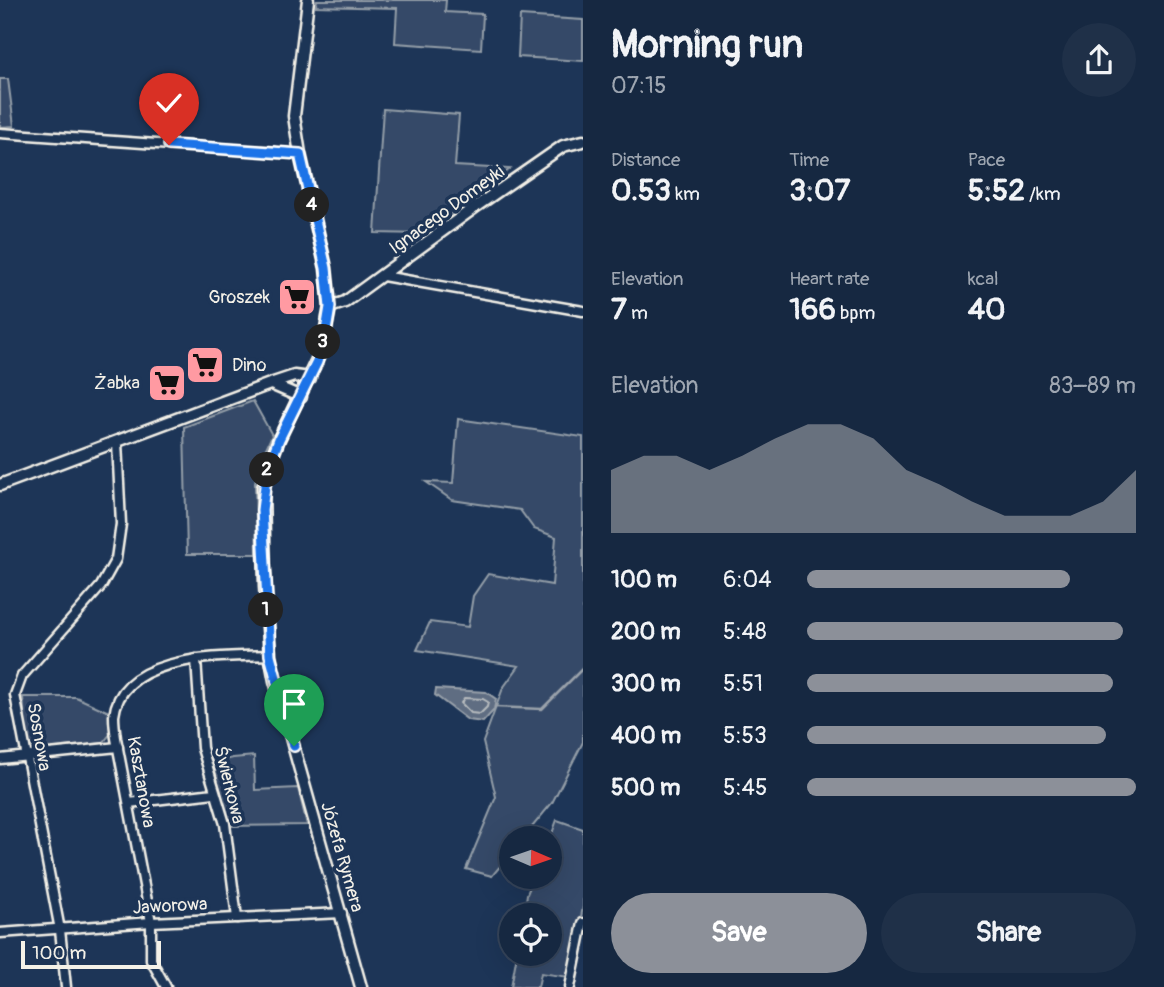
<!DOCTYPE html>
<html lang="en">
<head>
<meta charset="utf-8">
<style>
  :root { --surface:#162841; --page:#1f3048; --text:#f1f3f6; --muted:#9ea6b1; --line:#35445a; --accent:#8c9099 }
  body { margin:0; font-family:Pangolin,sans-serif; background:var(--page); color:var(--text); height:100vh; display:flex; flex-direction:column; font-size:26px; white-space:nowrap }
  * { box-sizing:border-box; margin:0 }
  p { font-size:23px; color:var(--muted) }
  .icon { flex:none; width:38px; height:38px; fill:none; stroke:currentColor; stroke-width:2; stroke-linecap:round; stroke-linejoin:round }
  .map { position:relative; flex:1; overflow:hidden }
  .panel { display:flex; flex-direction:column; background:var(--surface); width:581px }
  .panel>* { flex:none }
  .needle { width:46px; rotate:92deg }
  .buttons { position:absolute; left:499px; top:826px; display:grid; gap:14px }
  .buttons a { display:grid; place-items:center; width:63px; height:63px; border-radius:50%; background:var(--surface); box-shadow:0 7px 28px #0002,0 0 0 2px var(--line); font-size:35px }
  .scale { position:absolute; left:21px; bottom:18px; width:140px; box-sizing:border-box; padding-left:7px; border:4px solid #f4f1e8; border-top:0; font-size:19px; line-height:24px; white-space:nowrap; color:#f4f1e8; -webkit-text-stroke:5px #1d3557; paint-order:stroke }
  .pin { position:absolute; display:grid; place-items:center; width:60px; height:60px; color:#fff; margin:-72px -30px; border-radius:50% 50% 50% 0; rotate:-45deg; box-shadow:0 0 7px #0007 }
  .pin .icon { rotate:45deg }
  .km { position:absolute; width:35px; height:35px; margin:-18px; border-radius:50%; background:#222; color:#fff; font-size:19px; line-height:35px; text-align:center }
  .round { display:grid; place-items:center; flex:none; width:74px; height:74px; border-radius:37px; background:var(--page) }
  .head { display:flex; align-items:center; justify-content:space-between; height:119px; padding:0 28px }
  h1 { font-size:38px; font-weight:700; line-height:52px }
  .metrics { display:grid; grid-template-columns:repeat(3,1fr); gap:10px; height:119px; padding:7px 28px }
  .metrics div { display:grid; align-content:center }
  .metrics b { font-size:30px; font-weight:700 }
  .metrics small { font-size:19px; font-weight:400 }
  .metrics p { font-size:19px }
  .chart { height:196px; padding:14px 28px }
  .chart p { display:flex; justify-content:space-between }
  .chart svg { width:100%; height:126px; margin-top:7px; fill:var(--accent); opacity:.7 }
  .primary-button { display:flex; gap:14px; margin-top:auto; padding:14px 28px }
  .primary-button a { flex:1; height:80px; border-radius:42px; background:var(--accent); color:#fff; font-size:28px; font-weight:700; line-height:80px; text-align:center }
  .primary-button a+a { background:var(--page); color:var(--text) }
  ul { padding:0 28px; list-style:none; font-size:23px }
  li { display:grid; grid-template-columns:112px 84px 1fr; align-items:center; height:52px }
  li i { height:18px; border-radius:9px; background:var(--accent) }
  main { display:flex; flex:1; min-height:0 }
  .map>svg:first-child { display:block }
</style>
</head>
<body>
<main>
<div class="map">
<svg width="583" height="987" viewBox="0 0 583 987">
  <rect width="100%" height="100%" fill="#1d3557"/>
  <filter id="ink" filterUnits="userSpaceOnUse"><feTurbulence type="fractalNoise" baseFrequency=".0143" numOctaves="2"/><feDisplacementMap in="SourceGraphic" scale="14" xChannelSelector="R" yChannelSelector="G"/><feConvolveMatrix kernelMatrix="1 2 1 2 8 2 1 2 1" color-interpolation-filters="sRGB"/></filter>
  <g filter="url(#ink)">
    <g fill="#354a67" stroke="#949ea8" stroke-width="2">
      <path d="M 317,0 L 446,0 L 445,12 L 483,14 L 481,49 L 395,43 L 397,8 L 316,6 Z"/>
      <path d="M 520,16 L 583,20 L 583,61 L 518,57 Z"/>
      <path d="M 0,79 L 8,79 L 14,126 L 0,127 Z"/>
      <path d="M 383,109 L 459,115 L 455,166 L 510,169 L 424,234 L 375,233 Z"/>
      <path d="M 253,401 L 272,435 L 262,457 L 255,482 L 257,554 L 187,554 L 184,427 Z"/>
      <path d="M 458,419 L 583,437 L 583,742 L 552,803 L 523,838 L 511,838 L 511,853 L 492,876 L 466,869 L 496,797 L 483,742 L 503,688 L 519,666 L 417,650 L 430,622 L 468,627 L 473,596 L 488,574 L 552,585 L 556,537 L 534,529 L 520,510 L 452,500 L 426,482 L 453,483 Z"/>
      <path d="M 23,697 L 76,697 L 111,713 L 111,733 L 103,743 L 37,750 L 31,747 L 26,734 Z"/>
      <path d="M 254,756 L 255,790 L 298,788 L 307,825 L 230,826 L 213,763 L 233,758 Z"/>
      <path d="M 557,820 L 583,829 L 583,907 L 569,977 L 541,973 L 538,987 L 511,987 L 517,954 L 550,954 L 550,915 L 524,915 L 527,894 L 534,877 L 550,877 L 550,839 Z"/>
    </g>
    <path fill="#5e6d82" stroke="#9aa2ab" stroke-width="2" d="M 436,689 L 486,692 L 496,699 L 494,710 L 483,722 L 468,720 L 435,695 Z"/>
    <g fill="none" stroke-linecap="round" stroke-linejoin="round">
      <path stroke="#b8bcbf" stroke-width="2" d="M 464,698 L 483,699 L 488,702 L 487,707 L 480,714 L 471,713 L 461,703 Z"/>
      <path stroke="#9aa2ab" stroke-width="2.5" d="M 495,707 L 542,709 L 583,668"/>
      <defs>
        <g id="minor">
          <path d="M 0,133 L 300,154"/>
          <path d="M 383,276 L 583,311"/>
          <path d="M 196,659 L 202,748 L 225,824 L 237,918"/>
          <path d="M 0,759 L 118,747"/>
          <path d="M 129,803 L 214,793"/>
          <path d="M 0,933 L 151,922 L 342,913"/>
          <path d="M 66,987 L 60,930 L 15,695 L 22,676 L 101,586 L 116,559 L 121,524 L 117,442"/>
          <path d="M 166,987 L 151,960 L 151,922 L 116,738 C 115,731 114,723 114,716 C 121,653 225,657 270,655"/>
          <path d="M 570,987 L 583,923"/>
        </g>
        <g id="tertiary">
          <path d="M 308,0 L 294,116 L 300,154 L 326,268 L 330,307 L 322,349 L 279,439 L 267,471 L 263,488 L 265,587 L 270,655 L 275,681 L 361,987"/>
          <path d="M 330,307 L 345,302 L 478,205 L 563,146 L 583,141"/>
          <path d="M 271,384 L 301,397"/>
          <path d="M 0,485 L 270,384 L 294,376 L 310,378"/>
        </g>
      </defs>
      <use href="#minor" stroke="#f4f1e8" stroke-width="13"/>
      <use href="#tertiary" stroke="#f4f1e8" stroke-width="15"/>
      <use href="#minor" stroke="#1d3557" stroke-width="8"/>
      <use href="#tertiary" stroke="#1d3557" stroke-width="10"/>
    </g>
  </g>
  <g fill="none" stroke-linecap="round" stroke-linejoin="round" filter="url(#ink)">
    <defs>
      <path id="route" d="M 169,145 L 300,154 L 326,268 L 330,307 L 326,331 L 317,362 L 279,439 L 267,471 L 262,510 L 270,655 L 294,746"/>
    </defs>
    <use href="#route" stroke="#fff" stroke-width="14"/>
    <use href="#route" stroke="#1a73e8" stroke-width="9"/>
  </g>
  <defs>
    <symbol id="supermarket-square" viewBox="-11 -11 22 22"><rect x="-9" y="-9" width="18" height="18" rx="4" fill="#ff9aa2" stroke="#1d3557"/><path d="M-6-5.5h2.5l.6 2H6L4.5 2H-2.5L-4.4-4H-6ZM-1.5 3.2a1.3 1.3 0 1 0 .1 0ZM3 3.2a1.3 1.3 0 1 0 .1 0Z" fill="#111"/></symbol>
  </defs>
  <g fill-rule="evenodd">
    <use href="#supermarket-square" x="275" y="275" width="44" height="44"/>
    <use href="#supermarket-square" x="183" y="343" width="44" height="44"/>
    <use href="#supermarket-square" x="145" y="361" width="44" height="44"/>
  </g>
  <g text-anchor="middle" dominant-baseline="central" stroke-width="7" stroke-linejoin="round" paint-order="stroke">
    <g font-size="18" fill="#f4f1e8" stroke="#1d3557">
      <text transform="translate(447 210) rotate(-36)">Ignacego Domeyki</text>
      <text transform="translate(39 737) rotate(80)">Sosnowa</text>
      <text transform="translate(141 782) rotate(80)">Kasztanowa</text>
      <text transform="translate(229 785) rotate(76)">Świerkowa</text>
      <text transform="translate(342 857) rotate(74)">Józefa Rymera</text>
      <text transform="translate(170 906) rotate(-3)">Jaworowa</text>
    </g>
    <g font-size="18" fill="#f4f1e8" stroke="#1d3557" text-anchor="end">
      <text x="270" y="297">Groszek</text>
      <text x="232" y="365" text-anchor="start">Dino</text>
      <text x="140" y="383">Żabka</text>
    </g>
  </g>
</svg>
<div class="buttons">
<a><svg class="needle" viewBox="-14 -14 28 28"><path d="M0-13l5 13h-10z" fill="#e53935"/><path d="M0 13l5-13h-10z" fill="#9ea6b1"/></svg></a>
<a><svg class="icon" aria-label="locate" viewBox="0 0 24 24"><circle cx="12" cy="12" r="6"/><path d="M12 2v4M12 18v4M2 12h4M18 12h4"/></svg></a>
</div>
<div class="scale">100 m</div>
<div class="pin" style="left:294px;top:746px;background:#1e9e55"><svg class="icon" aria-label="arrive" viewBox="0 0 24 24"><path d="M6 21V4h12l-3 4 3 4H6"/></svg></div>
<div class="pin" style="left:169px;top:145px;background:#d93025"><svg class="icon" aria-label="check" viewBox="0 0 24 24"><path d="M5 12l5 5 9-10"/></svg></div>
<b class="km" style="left:266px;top:610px">1</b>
<b class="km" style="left:267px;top:470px">2</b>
<b class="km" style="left:323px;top:342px">3</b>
<b class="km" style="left:312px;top:205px">4</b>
</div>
<section class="panel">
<div class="head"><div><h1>Morning run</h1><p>07:15</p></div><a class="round"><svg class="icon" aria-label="share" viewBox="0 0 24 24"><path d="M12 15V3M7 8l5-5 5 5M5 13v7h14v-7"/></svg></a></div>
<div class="metrics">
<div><p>Distance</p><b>0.53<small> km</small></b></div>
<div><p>Time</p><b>3:07</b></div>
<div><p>Pace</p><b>5:52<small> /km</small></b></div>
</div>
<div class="metrics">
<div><p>Elevation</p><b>7<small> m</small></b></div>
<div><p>Heart rate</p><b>166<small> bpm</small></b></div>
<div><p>kcal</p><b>40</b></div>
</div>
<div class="chart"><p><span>Elevation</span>83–89 m</p>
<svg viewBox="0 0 160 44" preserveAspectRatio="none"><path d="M0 44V22L10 17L20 17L30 22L40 17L50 11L60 6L70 6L80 11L90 22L100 27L110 33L120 38L130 38L140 38L150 33L160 22V44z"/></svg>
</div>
<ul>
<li><b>100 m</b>6:04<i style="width:80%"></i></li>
<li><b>200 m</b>5:48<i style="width:96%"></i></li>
<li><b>300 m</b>5:51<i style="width:93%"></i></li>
<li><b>400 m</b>5:53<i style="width:91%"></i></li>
<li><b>500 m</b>5:45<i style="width:100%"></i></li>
</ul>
<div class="primary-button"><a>Save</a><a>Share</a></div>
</section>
</main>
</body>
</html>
